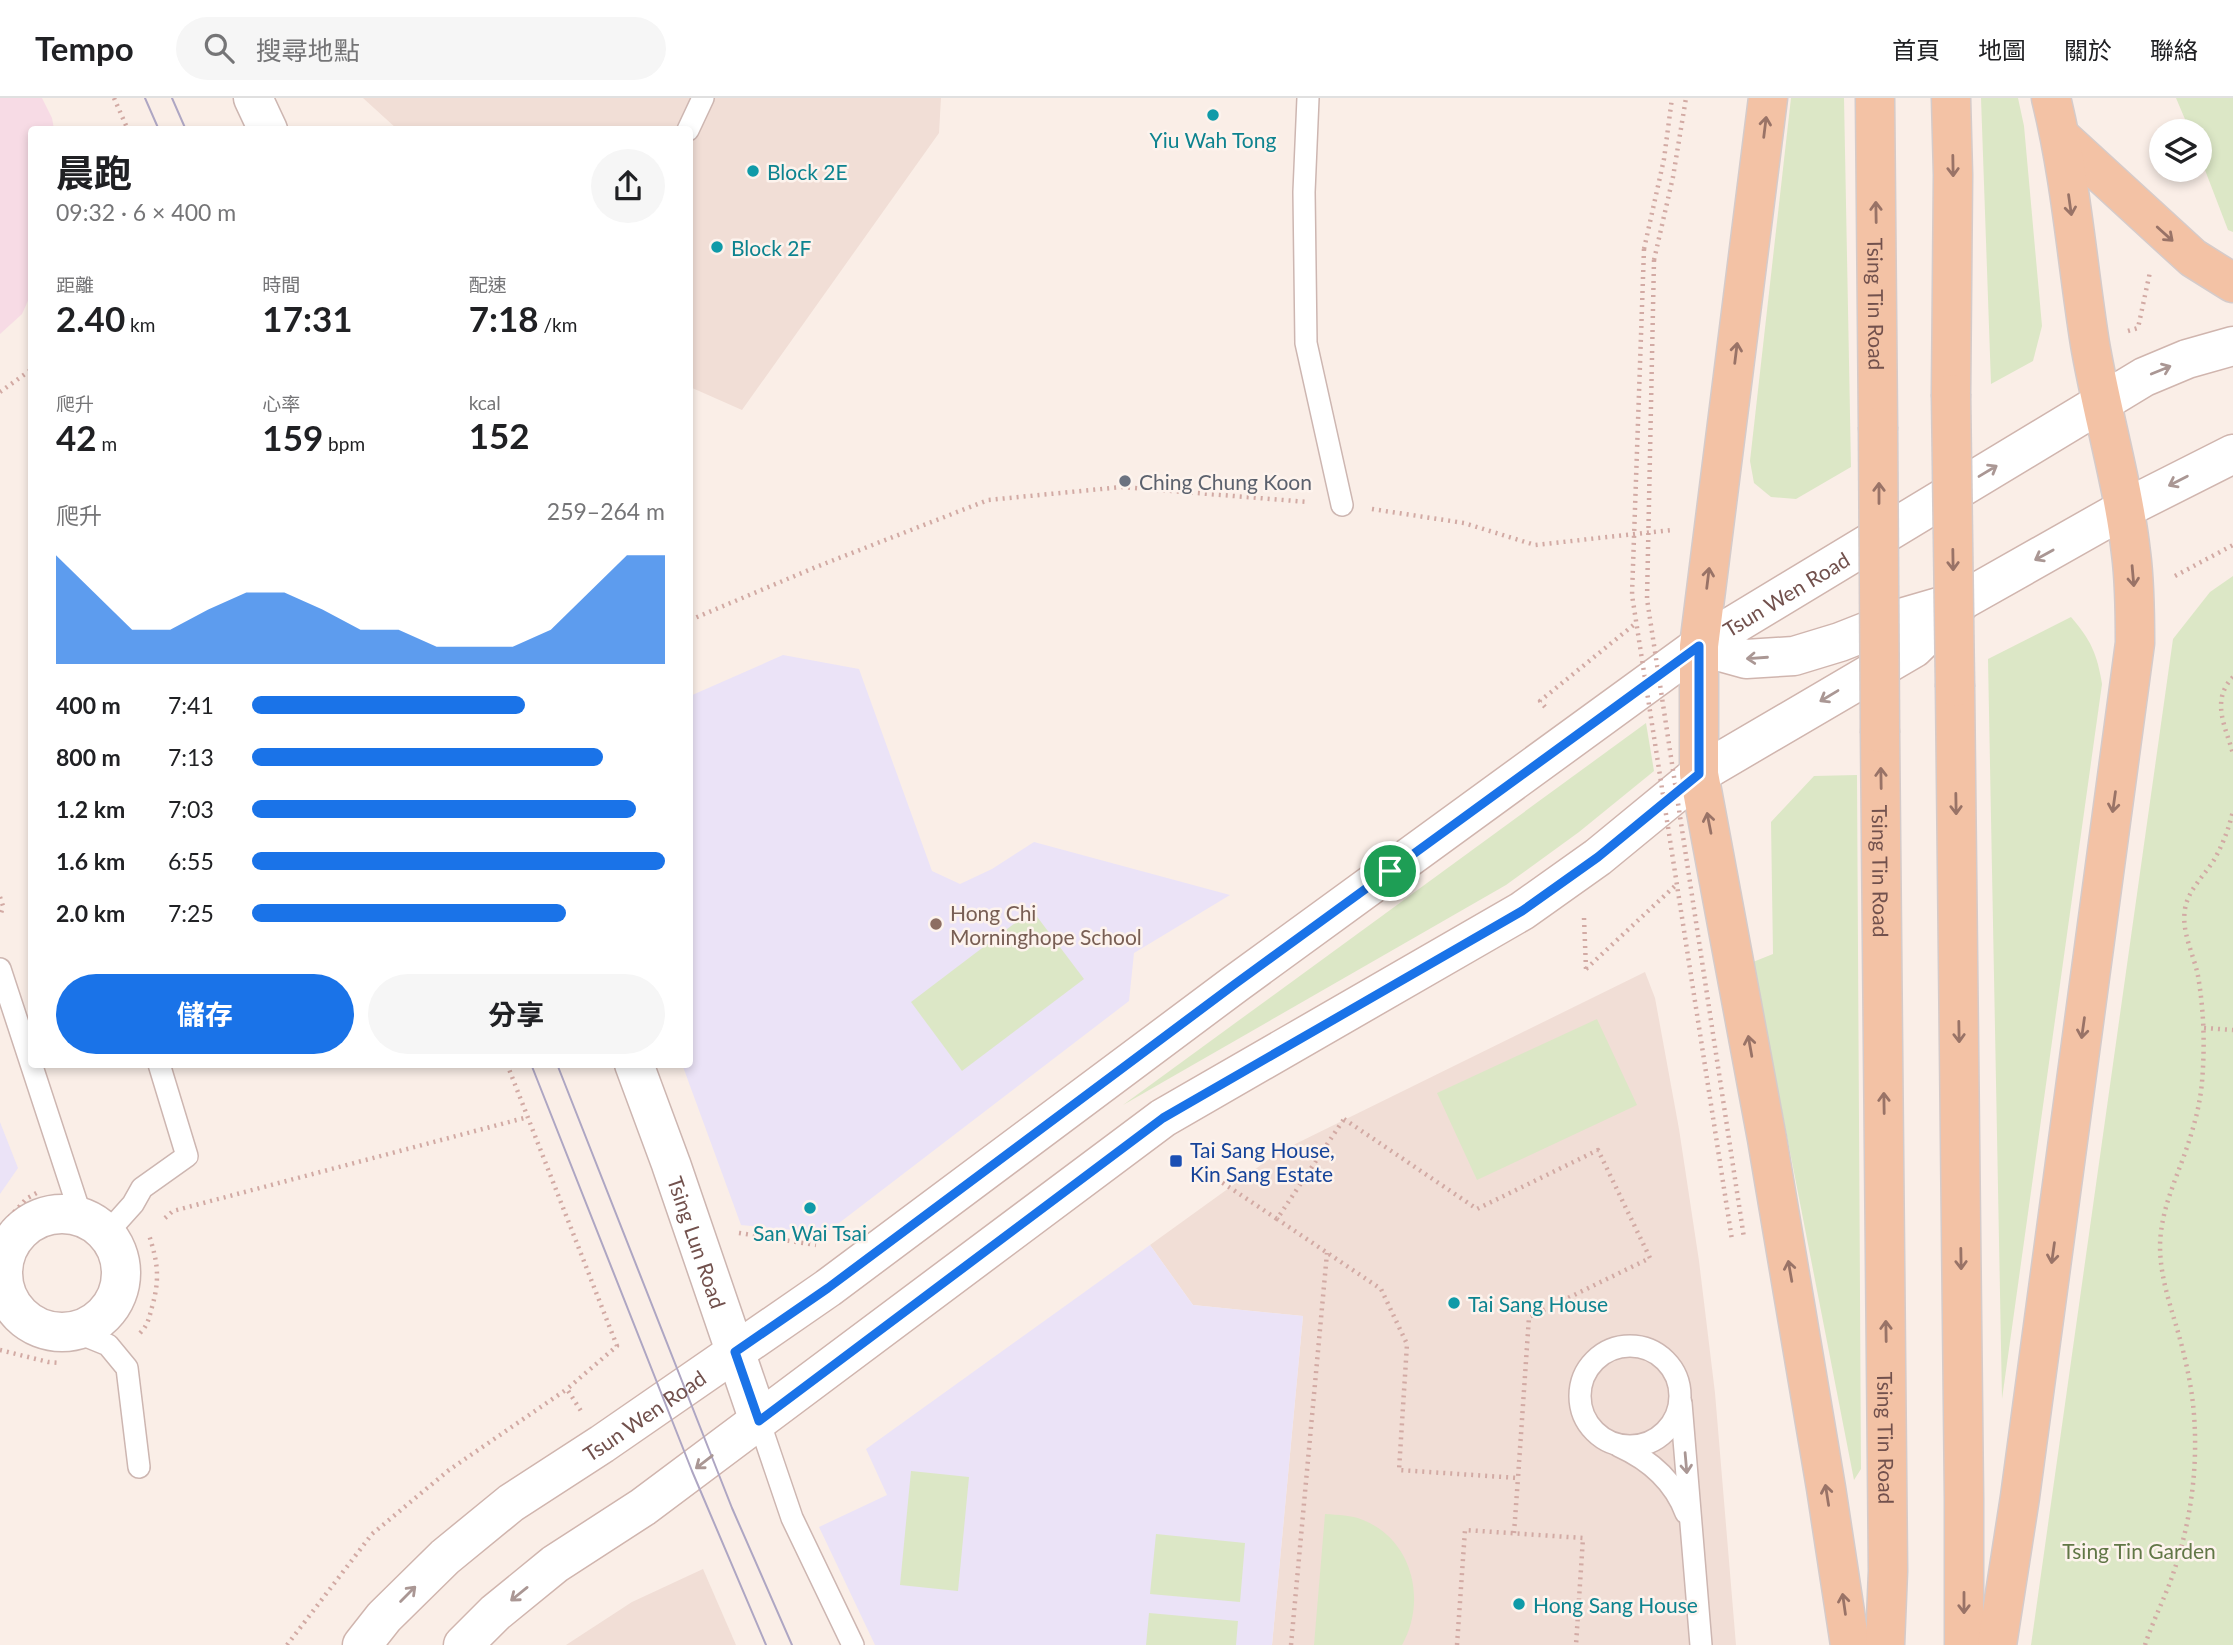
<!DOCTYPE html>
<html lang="zh-TW">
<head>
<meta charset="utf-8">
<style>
  :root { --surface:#fff; --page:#f6f6f6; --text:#202124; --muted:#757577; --line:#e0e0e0; --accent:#1a73e8 }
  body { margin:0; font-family:Lato,"Noto Sans TC",sans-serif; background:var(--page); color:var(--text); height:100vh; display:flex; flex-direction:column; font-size:26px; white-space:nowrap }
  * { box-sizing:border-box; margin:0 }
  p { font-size:23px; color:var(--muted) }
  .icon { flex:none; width:38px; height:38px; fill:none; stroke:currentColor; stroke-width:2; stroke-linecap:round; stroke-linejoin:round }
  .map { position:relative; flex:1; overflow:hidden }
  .side { position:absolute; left:28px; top:28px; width:665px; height:942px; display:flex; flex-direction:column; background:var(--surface); border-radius:7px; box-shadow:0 4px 10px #0003 }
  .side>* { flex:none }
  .buttons { position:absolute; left:2149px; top:21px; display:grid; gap:14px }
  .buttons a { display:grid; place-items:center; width:63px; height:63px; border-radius:50%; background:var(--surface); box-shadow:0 4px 10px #0003; font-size:35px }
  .pin { position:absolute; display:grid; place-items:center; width:60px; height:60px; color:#fff; margin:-30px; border:4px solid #fff; border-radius:50%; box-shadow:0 2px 7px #0007 }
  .round { display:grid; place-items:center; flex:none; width:74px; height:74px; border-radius:37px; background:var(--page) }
  .summary { display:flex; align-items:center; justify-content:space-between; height:119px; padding:0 28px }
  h1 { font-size:38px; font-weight:700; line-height:52px }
  .stats { display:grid; grid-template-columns:repeat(3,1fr); gap:10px; height:119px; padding:7px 28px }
  .stats div { display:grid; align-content:center }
  .stats b { font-size:35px; font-weight:700 }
  .stats small { font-size:19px; font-weight:400 }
  .stats p { font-size:19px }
  .chart { height:196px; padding:14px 28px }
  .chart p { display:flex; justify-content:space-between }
  .chart svg { width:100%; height:126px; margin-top:7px; fill:var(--accent); opacity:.7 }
  .button { display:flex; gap:14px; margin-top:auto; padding:14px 28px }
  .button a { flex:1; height:80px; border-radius:42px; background:var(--accent); color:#fff; font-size:28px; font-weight:700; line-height:80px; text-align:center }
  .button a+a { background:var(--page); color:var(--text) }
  ul { padding:0 28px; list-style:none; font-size:23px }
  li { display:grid; grid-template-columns:112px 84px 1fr; align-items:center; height:52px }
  li i { height:18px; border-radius:9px; background:var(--accent) }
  header { display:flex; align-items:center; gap:42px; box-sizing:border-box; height:98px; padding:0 35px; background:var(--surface); border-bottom:2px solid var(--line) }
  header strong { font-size:33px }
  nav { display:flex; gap:38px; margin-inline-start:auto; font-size:24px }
  .search { width:490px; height:63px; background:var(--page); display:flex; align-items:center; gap:18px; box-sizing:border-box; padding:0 24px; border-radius:38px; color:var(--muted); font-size:26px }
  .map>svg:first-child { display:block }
</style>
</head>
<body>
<header>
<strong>Tempo</strong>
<div class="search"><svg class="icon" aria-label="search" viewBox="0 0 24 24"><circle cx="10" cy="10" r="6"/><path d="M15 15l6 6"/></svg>搜尋地點</div>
<nav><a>首頁</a><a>地圖</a><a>關於</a><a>聯絡</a></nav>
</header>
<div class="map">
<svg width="2233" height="1547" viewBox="0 0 2233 1547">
  <rect width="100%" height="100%" fill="#faeee7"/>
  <g fill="#f1ded6">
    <path d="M 363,0 L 941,0 L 939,35 L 742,312 L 690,289 L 690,32 L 397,31 Z"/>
    <path d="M 1645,874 L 1655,900 L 1679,1031 L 1699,1163 L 1715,1295 L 1736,1547 L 1272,1547 L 1303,1218 L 1193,1207 L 1150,1147 L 1279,1054 Z"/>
    <path d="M 703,1471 L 736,1547 L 566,1547 L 632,1504 Z"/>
  </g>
  <g fill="#ebe3f7">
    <path d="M 783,557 L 859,571 L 932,773 L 960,786 L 992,771 L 1034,744 L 1230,797 L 1134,855 L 1129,903 L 826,1135 L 741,1127 L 682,966 L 690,966 L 690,598 Z"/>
    <path d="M 0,1024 L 18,1070 L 0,1096 Z"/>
    <path d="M 1150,1147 L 1193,1207 L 1303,1218 L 1272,1547 L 875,1547 L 819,1429 L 887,1397 L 866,1351 Z"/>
  </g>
  <path fill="#f7dbe5" d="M 0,0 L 42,0 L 52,20 L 54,31 L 32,32 L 31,196 L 22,216 L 0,236 Z"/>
  <g fill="#dce7c6">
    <path d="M 1791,0 L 1844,0 L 1851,369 L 1796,401 L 1771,399 L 1754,385 L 1750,363 Z"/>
    <path d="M 1981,0 L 2018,0 L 2024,28 L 2042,228 L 2033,263 L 1991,286 Z"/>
    <path d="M 2176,0 L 2233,0 L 2233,134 L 2228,132 L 2200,59 L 2200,33 L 2190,33 Z"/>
    <path d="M 2233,478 L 2233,1547 L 2031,1547 L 2173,541 L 2210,494 Z"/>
    <path d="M 2071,519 C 2091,542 2097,556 2102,586 L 2002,1301 L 1988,561 Z"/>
    <path d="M 1646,625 L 1654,673 L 1579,734 L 1506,787 L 1123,1007 Z"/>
    <path d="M 1857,677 L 1861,1371 L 1854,1382 L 1753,864 L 1773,856 L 1771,724 L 1814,678 Z"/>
    <path d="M 1032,812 L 1084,881 L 962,973 L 911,904 Z"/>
    <path d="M 1597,921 L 1637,1007 L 1477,1082 L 1437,995 Z"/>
    <path d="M 911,1373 L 969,1379 L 958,1493 L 900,1487 Z"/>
    <path d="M 1325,1416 C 1338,1417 1351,1417 1363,1422 C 1413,1442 1427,1503 1402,1547 L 1314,1547 Z"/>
    <path d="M 1156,1436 L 1245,1445 L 1240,1504 L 1150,1496 Z"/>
    <path d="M 1149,1515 L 1238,1523 L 1236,1547 L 1146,1547 Z"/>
  </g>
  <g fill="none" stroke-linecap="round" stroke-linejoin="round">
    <defs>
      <g id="service">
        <path d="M 1308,0 L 1304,94 L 1306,245 L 1342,407"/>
        <path d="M 688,32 L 703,0"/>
        <path d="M 0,871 L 81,1118"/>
        <path d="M 107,1135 L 133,1106 L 142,1090 L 187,1058 L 159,966"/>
        <path d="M 76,1234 L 108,1247 L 127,1270 L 139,1369"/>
        <circle cx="1630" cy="1298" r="50"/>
        <path d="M 1681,1305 L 1701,1547"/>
        <path d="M 759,1323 L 792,1420 L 853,1547"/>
        <path d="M 1619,1348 C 1650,1362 1674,1383 1686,1415"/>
      </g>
      <circle id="minor" cx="62" cy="1175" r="59"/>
      <g id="tertiary">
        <path d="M 253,0 L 268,32"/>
        <path id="s1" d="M 634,966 L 671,1066 L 759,1323"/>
      </g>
      <g id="secondary">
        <path d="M 1699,548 L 1746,561 L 1794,558 L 1840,544 L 1901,520 L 1956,504"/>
        <path id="s2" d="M 362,1547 L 384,1519 L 445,1459 L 511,1405 L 602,1346 L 828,1190 L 1235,886 L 1699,548 L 2144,279 L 2187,261 L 2233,248"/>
        <path d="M 463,1547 L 495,1515 L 555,1466 L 643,1409 L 1163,1020 L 1522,813 L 1598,759 L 1699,676 L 1914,550 L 1963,502 L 2124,411 L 2233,356"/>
      </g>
      <g id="primary">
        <path d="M 1768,0 L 1699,548 L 1699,676 L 1767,1041 L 1826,1390 L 1850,1547"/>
        <path id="s3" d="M 1875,0 L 1878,329"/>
        <path d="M 2061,39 L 2193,160 L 2233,185"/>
        <path d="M 1951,296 L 1953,77 L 1951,0"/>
        <path d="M 1955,589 L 1964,1400 L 1964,1547"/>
        <path id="s4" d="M 1880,635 L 1888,1473 L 1885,1547"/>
        <path d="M 1997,1547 L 2020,1399 L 2135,545 C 2135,515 2135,485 2131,455 C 2123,385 2102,316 2090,246 C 2077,164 2071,81 2051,0"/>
      </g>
    </defs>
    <use href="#service" stroke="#cdb6b1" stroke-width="24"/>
    <use href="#minor" stroke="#cdb6b1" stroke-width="41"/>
    <use href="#tertiary" stroke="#cdb6b1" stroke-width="41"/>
    <use href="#secondary" stroke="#d0b5ae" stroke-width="41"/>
    <use href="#primary" stroke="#d5cbca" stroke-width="41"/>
    <g stroke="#d2aaa4" stroke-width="4.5" stroke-dasharray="2 5" stroke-linecap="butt">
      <path d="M 114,0 L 128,32"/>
      <path d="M 1644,151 L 1664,61 L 1672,0"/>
      <path d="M 1654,162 L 1673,79 L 1686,0"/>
      <path d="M 2128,233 L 2138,230 L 2150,174"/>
      <path d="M 0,294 L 32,271"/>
      <path d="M 1372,411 L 1464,425 L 1535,447 L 1672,432"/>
      <path d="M 2175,478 L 2233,447"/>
      <path d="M 690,522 L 816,469 L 988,402 L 1122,389 L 1308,404"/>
      <path d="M 2233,579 C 2210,603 2226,629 2233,656"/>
      <path d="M 1545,609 L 1540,603 L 1636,525"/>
      <path d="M 0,799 L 3,808 L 0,819"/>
      <path d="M 1584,820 L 1586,871"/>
      <path d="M 1586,871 L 1677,786"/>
      <path d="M 2204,930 L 2233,932"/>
      <path d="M 507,966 L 617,1248 L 567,1291 L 581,1313"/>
      <path d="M 1344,1021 L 1477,1111 L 1598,1052 L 1650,1160 L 1529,1219 L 1518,1380 L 1399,1372 L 1407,1246 L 1381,1191 L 1277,1121 Z"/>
      <path d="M 1205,1073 L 1277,1121"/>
      <path d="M 165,1120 L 173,1113 L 528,1019"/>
      <path d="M 0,1130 L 26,1101 L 40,1093"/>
      <path d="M 739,1135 L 816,1147"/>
      <path d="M 140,1235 C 148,1227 149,1220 152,1209 C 160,1181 158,1165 149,1137"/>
      <path d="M 0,1252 L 48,1264 L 61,1265"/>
      <path d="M 1514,1435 L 1518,1380"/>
      <path d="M 287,1547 L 372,1436 L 449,1372 L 567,1291"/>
      <path d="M 1291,1547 L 1327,1155"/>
      <path d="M 1457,1547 L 1465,1432 L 1583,1440 L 1576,1547"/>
      <path d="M 2145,1547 C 2153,1522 2166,1498 2174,1473 C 2192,1420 2199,1362 2193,1306 C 2190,1279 2183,1250 2175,1224 C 2167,1197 2160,1174 2160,1147 C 2161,1113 2174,1086 2185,1055 C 2193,1032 2200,1008 2202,984 C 2205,948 2204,913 2198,878 C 2194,857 2181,834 2185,811 C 2188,792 2204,778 2214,762 C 2223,746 2229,730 2233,713"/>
    </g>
    <use href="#service" stroke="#fff" stroke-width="21"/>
    <use href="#minor" stroke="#fff" stroke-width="38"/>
    <use href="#tertiary" stroke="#fff" stroke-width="38"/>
    <use href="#secondary" stroke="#fff" stroke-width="38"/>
    <use href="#primary" stroke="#f3c2a5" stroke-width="38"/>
    <g stroke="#aea6c3" stroke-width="2">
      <path d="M 145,0 L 159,32"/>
      <path d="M 172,0 L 186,32"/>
      <path d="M 531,966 L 692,1373 L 766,1547"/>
      <path d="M 557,966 L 732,1410 L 792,1547"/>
    </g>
    <defs>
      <g id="primary-bridge">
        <path d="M 1951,296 L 1955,589"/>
        <path d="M 1878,329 L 1880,635"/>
      </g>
    </defs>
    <use href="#primary-bridge" stroke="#d5cbca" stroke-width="41" stroke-linecap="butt"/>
    <g stroke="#d2aaa4" stroke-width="4.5" stroke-dasharray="2 5" stroke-linecap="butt">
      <path d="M 1644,151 L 1632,497 L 1732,1142"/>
      <path d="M 1654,162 L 1647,501 L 1744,1140"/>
    </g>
    <use href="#primary-bridge" stroke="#f3c2a5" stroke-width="38"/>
  </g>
  <defs><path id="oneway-shaft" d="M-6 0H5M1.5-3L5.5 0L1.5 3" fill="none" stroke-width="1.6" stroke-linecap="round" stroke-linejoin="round" transform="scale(1.75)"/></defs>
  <g stroke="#997367">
    <use href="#oneway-shaft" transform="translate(1765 29) rotate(-83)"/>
    <use href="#oneway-shaft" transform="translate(1953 68) rotate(89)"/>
    <use href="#oneway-shaft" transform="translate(2070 107) rotate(82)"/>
    <use href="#oneway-shaft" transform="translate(1876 114) rotate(-91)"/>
    <use href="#oneway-shaft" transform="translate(2165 136) rotate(42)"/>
    <use href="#oneway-shaft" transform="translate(1736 255) rotate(-83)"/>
    <use href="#oneway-shaft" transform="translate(1879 395) rotate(-90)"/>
    <use href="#oneway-shaft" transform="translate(1953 462) rotate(89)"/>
    <use href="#oneway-shaft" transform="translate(2133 478) rotate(85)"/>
    <use href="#oneway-shaft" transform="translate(1708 480) rotate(-83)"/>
    <use href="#oneway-shaft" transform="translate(1881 680) rotate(-91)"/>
    <use href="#oneway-shaft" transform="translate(2114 704) rotate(98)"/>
    <use href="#oneway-shaft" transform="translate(1956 706) rotate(89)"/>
    <use href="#oneway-shaft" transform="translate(1709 725) rotate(-101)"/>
    <use href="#oneway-shaft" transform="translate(2083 930) rotate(98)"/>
    <use href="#oneway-shaft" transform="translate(1959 934) rotate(89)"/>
    <use href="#oneway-shaft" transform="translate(1750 948) rotate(-100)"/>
    <use href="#oneway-shaft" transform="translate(1884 1005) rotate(-91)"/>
    <use href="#oneway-shaft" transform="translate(2053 1155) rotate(98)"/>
    <use href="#oneway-shaft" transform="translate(1961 1161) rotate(89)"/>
    <use href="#oneway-shaft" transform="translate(1790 1173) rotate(-100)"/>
    <use href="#oneway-shaft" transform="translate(1886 1233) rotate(-91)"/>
    <use href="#oneway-shaft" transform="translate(1827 1397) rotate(-99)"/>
    <use href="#oneway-shaft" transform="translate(1964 1505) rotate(90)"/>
    <use href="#oneway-shaft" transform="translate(1844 1506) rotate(-98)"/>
  </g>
  <g stroke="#aa9794">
    <use href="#oneway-shaft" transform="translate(2161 272) rotate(-22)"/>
    <use href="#oneway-shaft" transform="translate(1988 373) rotate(-31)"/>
    <use href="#oneway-shaft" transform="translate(2178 383) rotate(153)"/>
    <use href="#oneway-shaft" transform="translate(2044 457) rotate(151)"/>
    <use href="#oneway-shaft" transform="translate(1757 560) rotate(176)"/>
    <use href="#oneway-shaft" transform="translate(1829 598) rotate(149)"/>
    <use href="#oneway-shaft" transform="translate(704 1364) rotate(142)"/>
    <use href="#oneway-shaft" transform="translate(1686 1365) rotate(85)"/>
    <use href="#oneway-shaft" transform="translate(408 1496) rotate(-45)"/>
    <use href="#oneway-shaft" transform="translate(519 1496) rotate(141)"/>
  </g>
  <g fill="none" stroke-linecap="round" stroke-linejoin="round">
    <defs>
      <path id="route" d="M 1699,548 L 1699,676 L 1598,759 L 1522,813 L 1163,1020 L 759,1323 L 735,1254 L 828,1190 L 1235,886 Z"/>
    </defs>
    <use href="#route" stroke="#fff" stroke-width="14"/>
    <use href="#route" stroke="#1a73e8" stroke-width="9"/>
  </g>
  <g fill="#0f9aa8" stroke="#fdf3ed" stroke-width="2.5">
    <circle cx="1213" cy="17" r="7"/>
    <circle cx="753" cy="73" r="7"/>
    <circle cx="717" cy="149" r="7"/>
    <circle cx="810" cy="1110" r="7"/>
    <circle cx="1454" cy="1205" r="7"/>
    <circle cx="1519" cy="1506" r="7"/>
  </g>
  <circle fill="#6b7280" stroke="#fdf3ed" stroke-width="2.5" cx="1125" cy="383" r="7"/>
  <circle fill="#8d6e63" stroke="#fdf3ed" stroke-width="2.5" cx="936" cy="826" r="7"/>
  <rect fill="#1a4fb4" stroke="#fdf3ed" stroke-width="2.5" x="1169" y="1056" width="14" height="14" rx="3.5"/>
  <g text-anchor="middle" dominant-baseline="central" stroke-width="5" stroke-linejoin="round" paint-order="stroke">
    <g font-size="21" fill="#0d838f" stroke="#fdf3ed" text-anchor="start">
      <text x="1213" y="41" text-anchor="middle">Yiu Wah Tong</text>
      <text x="767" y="73">Block 2E</text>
      <text x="731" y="149">Block 2F</text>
      <text x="810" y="1134" text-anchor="middle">San Wai Tsai</text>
      <text x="1468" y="1205">Tai Sang House</text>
      <text x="1533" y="1506">Hong Sang House</text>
    </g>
    <g font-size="21" fill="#72514d" stroke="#fdf3ed">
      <text stroke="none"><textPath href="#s3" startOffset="206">Tsing Tin Road</textPath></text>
      <text stroke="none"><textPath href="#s2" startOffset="1773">Tsun Wen Road</textPath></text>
      <text stroke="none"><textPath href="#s4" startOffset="138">Tsing Tin Road</textPath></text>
      <text stroke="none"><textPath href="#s1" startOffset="189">Tsing Lun Road</textPath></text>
      <text stroke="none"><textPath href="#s2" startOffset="366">Tsun Wen Road</textPath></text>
      <text stroke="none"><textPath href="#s4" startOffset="705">Tsing Tin Road</textPath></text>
    </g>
    <g font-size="21" fill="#5b616d" stroke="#fdf3ed" text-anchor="start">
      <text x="1139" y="383">Ching Chung Koon</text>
    </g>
    <g font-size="21" fill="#785e54" stroke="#fdf3ed" text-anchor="start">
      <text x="950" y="814">Hong Chi<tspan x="950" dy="24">Morninghope School</tspan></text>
    </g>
    <g font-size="21" fill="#164399" stroke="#fdf3ed" text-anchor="start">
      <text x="1190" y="1051">Tai Sang House,<tspan x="1190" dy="24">Kin Sang Estate</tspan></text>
    </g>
    <g font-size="21" fill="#617746" stroke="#fdf3ed">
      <text x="2139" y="1452">Tsing Tin Garden</text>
    </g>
  </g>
</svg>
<div class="buttons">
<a><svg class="icon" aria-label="layers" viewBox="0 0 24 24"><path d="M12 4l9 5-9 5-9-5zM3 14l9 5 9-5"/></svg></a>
</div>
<div class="pin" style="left:1390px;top:773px;background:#1e9e55"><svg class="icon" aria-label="arrive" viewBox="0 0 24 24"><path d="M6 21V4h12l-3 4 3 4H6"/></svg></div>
<section class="side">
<div class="summary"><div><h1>晨跑</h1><p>09:32 · 6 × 400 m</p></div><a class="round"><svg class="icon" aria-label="share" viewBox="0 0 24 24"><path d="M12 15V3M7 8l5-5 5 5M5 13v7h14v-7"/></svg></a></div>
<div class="stats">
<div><p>距離</p><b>2.40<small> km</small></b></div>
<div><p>時間</p><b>17:31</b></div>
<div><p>配速</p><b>7:18<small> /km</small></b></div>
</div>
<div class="stats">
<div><p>爬升</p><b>42<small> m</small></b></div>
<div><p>心率</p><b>159<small> bpm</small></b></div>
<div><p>kcal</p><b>152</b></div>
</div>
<div class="chart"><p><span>爬升</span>259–264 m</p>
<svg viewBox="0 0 160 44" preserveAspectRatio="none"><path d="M0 44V6L10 19L20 32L30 32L40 25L50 19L60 19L70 25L80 32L90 32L100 38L110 38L120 38L130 32L140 19L150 6L160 6V44z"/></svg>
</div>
<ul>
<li><b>400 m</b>7:41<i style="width:66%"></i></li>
<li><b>800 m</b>7:13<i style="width:85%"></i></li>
<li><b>1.2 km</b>7:03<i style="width:93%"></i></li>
<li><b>1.6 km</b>6:55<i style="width:100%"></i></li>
<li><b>2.0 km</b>7:25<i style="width:76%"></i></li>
</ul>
<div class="button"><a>儲存</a><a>分享</a></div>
</section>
</div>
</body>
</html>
